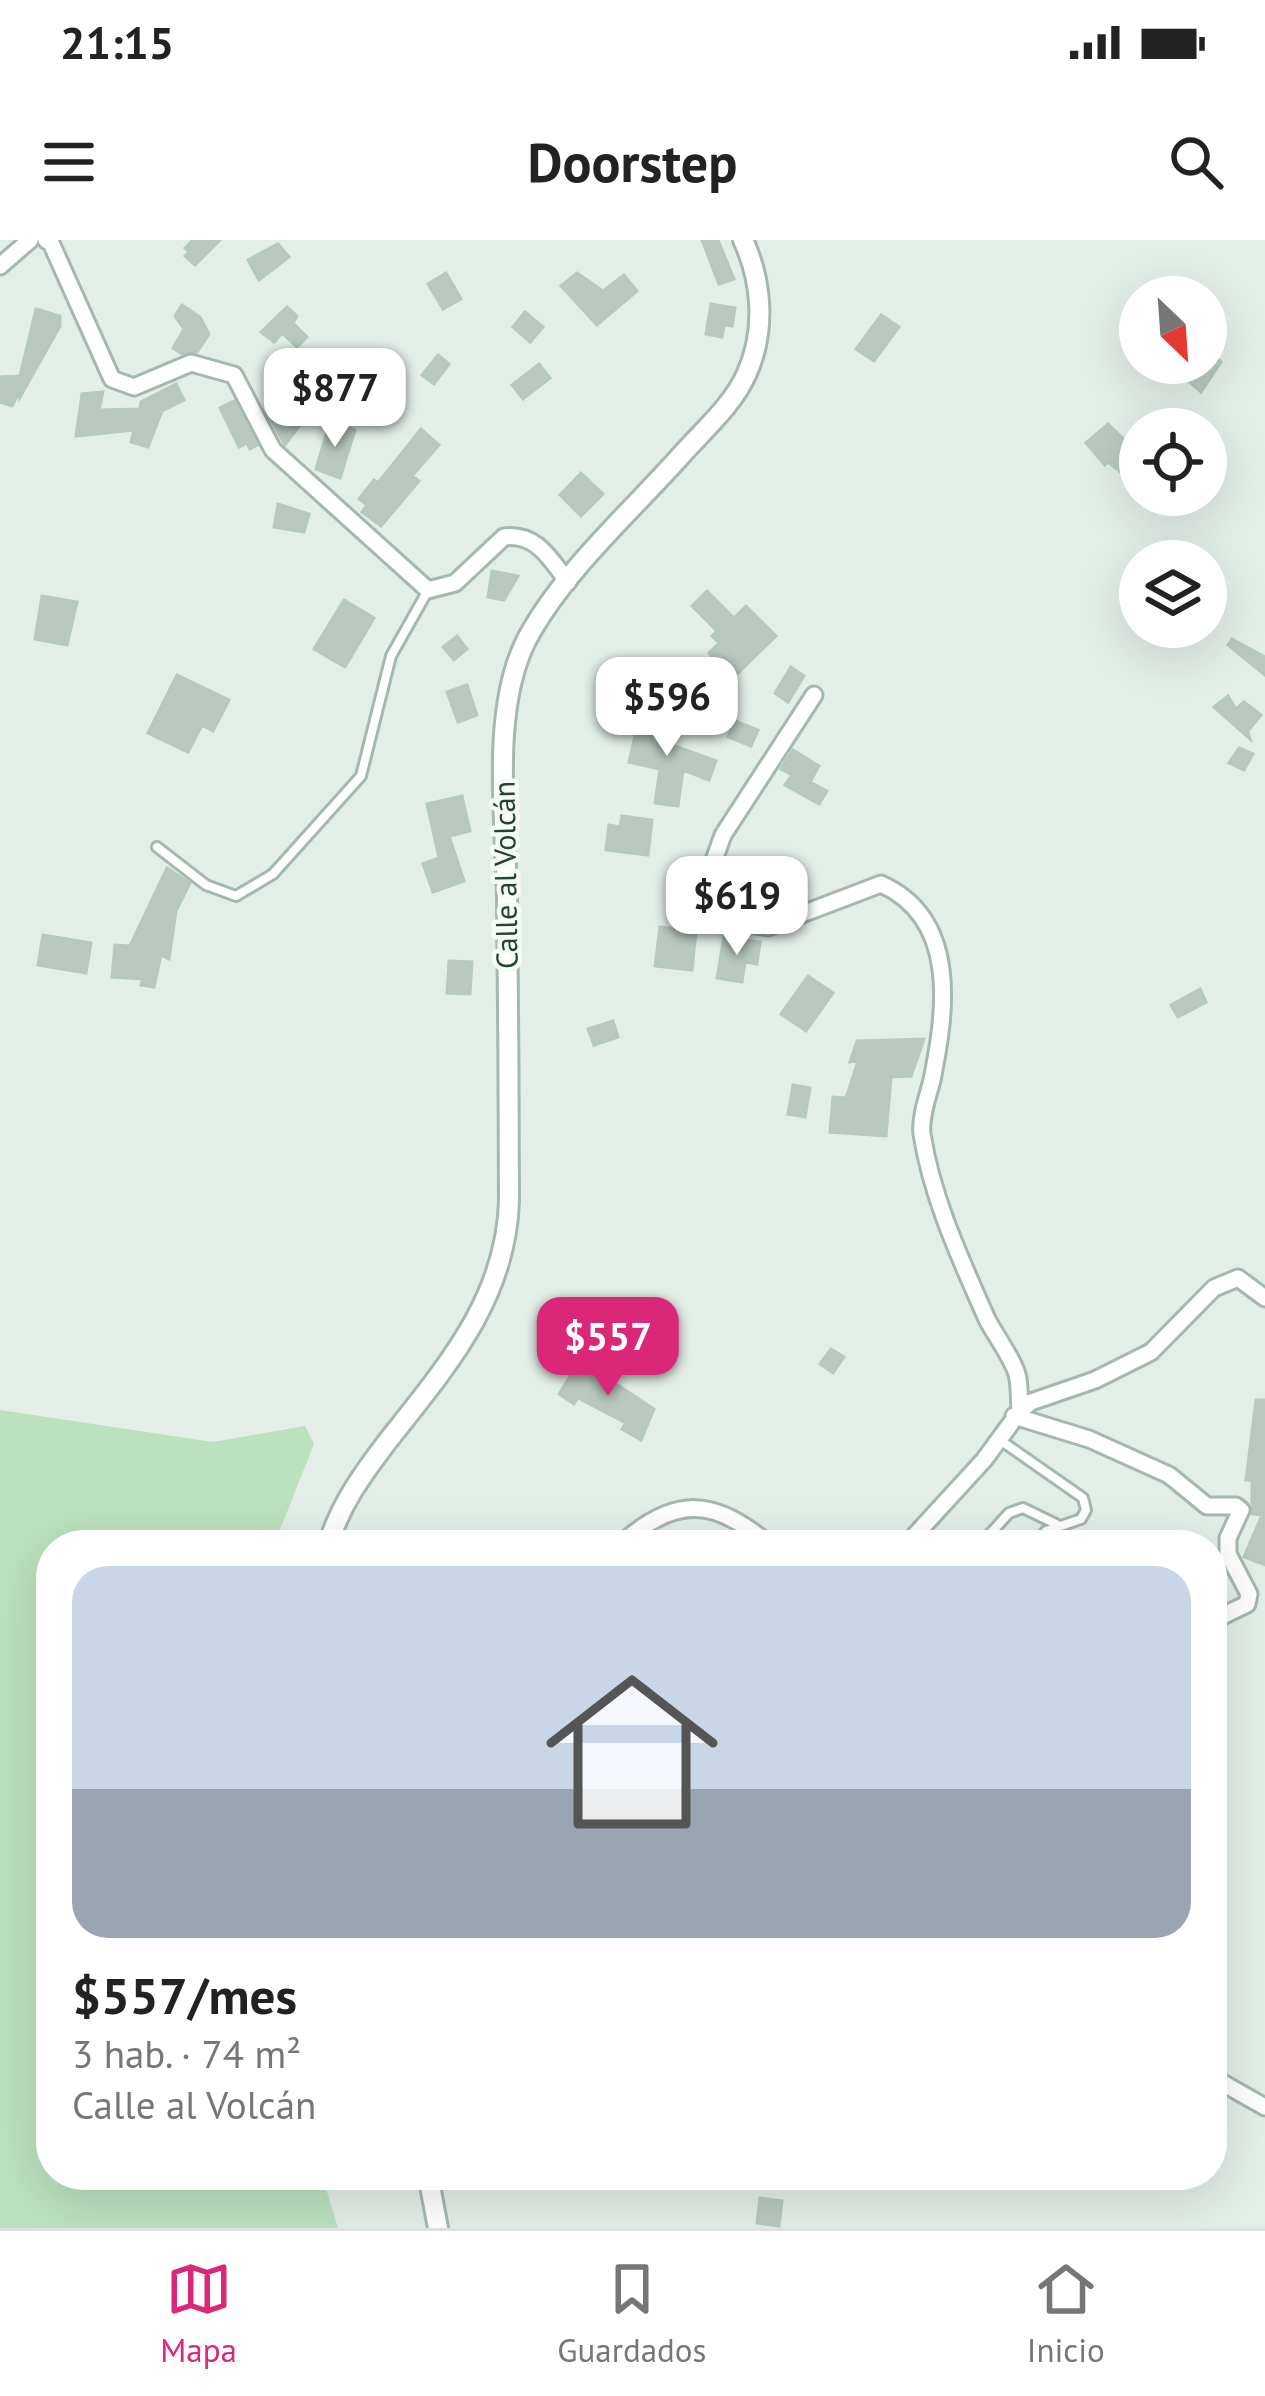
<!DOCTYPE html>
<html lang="es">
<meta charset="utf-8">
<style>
body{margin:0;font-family:"PT Sans",sans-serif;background:#f2f2f2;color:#222;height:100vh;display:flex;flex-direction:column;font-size:45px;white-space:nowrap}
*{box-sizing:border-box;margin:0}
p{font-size:39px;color:#767676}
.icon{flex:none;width:66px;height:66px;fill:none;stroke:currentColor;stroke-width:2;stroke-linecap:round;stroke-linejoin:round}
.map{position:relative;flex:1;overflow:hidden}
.panel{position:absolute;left:36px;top:1290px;width:1191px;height:660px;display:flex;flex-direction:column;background:#fff;border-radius:48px;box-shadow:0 12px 48px #0002}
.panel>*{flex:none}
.needle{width:78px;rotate:155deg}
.buttons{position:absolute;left:1119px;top:36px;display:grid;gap:24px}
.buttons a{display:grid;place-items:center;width:108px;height:108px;border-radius:50%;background:#fff;box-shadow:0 12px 48px #0002;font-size:60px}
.price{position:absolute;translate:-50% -102px;padding:0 27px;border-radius:24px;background:#fff;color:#222;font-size:39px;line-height:78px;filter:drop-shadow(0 3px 6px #0008)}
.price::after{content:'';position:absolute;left:50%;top:72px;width:36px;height:27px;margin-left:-18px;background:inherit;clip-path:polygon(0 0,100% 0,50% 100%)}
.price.active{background:#db2777;color:#fff}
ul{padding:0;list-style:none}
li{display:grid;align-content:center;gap:24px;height:636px;padding:0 36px}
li+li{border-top:3px solid #e0e0e0}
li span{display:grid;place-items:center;height:372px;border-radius:36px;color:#555}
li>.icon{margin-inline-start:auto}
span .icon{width:216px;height:216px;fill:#fffc;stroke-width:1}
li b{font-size:51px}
.status{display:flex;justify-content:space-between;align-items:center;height:84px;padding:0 60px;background:#fff;direction:ltr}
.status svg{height:33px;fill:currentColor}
header{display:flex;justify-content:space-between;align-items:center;height:156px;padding:0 36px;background:#fff;font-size:54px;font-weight:600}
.menu{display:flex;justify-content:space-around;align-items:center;height:168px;border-top:3px solid #e0e0e0;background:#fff;font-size:33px;color:#767676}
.menu a{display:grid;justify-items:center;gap:6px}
.menu .active{color:#db2777}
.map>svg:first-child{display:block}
.green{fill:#bbe1be}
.building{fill:#b9c9c0;stroke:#b6c9bd;stroke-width:3}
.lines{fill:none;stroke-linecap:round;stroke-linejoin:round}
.service-casing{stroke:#a6b7ae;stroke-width:14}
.minor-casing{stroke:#a6b7ae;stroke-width:21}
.tertiary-casing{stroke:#a6b7ae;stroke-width:24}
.service{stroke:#fff;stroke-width:8}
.minor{stroke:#fff;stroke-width:15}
.tertiary{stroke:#fff;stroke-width:18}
.labels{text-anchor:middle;stroke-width:9;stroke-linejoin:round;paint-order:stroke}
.street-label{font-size:30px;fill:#224232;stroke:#f5faf6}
</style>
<div class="status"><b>21:15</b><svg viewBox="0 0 49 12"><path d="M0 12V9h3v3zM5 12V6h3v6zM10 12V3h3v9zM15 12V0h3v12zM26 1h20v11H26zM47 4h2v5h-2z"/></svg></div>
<header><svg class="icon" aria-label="menu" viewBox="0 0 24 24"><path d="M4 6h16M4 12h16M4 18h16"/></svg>Doorstep<svg class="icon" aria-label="search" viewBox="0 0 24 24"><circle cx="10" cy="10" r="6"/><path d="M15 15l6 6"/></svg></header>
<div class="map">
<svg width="1265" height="1988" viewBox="0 0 1265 1988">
<rect width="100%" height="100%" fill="#e4eee8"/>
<path class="green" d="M 0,1170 L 213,1202 L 305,1186 L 314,1204 L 274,1305 L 51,1305 L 51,1935 L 322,1935 L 338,1988 L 0,1988 Z"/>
<path class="building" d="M 193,0 L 220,0 L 195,25 L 185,16 L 189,12 L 185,8 Z
M 702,0 L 718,0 L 734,39 L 719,44 Z
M 278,4 L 289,17 L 259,40 L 248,20 Z
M 446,33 L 461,59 L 443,69 L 428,44 Z
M 577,33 L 603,51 L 624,35 L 637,51 L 597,85 L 561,46 Z
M 711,64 L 735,68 L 732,86 L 724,85 L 722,97 L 706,94 Z
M 182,65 L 200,77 L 209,94 L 197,112 L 182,114 L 173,108 L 184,89 L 175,76 Z
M 287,67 L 297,76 L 293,83 L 307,97 L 297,107 L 282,93 L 274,102 L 261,92 Z
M 36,69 L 60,76 L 60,86 L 20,157 L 20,151 L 12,166 L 0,162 L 0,137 L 20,136 Z
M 525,72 L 543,87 L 530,102 L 513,87 Z
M 881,75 L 899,87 L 874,121 L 856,109 Z
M 1209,111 L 1221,122 L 1201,152 L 1186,139 L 1199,123 L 1206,123 Z
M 438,115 L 449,124 L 434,144 L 422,135 Z
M 539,124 L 550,138 L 523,159 L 512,145 Z
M 395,135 L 397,168 L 371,169 L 370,150 L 380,149 L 379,136 Z
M 176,144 L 184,160 L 162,171 L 148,207 L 131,202 L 134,190 L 76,196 L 82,154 L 103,152 L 99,170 L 140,169 L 141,162 Z
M 282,153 L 309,173 L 285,205 L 267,172 Z
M 234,161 L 257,205 L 250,209 L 247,203 L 239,207 L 220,168 Z
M 330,182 L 355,190 L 340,238 L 316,229 Z
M 1108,184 L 1140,215 L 1127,237 L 1108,222 L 1105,225 L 1086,203 Z
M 421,189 L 439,205 L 412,236 L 419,241 L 381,286 L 362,272 L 367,265 L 359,259 L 374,240 L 378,243 Z
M 581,233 L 603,254 L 581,276 L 560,255 Z
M 278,264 L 309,274 L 304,292 L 274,287 Z
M 492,331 L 518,336 L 504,360 L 488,357 Z
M 707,351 L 734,378 L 746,366 L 776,396 L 733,438 L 709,413 L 719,403 L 712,396 L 717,391 L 692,366 Z
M 42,356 L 77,362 L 67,405 L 35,399 Z
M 344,360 L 374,378 L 345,427 L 314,409 Z
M 457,396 L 467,409 L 454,420 L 443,407 Z
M 1232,399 L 1265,417 L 1265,435 L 1228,405 Z
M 791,427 L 804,436 L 788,462 L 775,453 Z
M 177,435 L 229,460 L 213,491 L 202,485 L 188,512 L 148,493 Z
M 467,445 L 477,475 L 458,482 L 447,452 Z
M 1228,456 L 1236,469 L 1244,462 L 1261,475 L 1248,491 L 1250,499 L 1214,467 Z
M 639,478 L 676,486 L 672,505 L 716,521 L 709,540 L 683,530 L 678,566 L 655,563 L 660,529 L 629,522 Z
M 735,481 L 758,490 L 751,506 L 728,497 Z
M 1239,508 L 1253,514 L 1244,530 L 1229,523 Z
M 793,510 L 819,526 L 810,542 L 827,551 L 819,564 L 785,545 L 792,535 L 781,529 Z
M 462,556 L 470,591 L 449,596 L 464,641 L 433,652 L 423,624 L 439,618 L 427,564 Z
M 622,576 L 652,580 L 648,615 L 606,610 L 609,585 L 620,587 Z
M 167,628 L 190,643 L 176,671 L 169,719 L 161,715 L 154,747 L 141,745 L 143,739 L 112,737 L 115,705 L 130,706 Z
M 660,687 L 696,691 L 692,730 L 655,726 Z
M 43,695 L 91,703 L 86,733 L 38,725 Z
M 724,697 L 760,702 L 757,724 L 745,722 L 742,742 L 717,738 Z
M 449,721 L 472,722 L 470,754 L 447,753 Z
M 808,736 L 833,753 L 806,791 L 781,774 Z
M 1200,749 L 1206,762 L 1178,777 L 1171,765 Z
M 613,781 L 618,797 L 594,805 L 588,789 Z
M 924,799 L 911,836 L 891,837 L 886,896 L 830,892 L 833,857 L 846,858 L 858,821 L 850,822 L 857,801 Z
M 793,845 L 810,848 L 805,877 L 788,874 Z
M 831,1109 L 844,1117 L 833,1133 L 820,1124 Z
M 580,1120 L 654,1169 L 641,1200 L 622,1189 L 626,1183 L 578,1158 L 574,1164 L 559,1154 Z
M 1256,1160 L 1265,1160 L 1265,1325 L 1244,1317 L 1262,1275 L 1252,1274 L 1252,1240 L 1246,1240 Z
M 760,1958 L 782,1961 L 779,1986 L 757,1983 Z"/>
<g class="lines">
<g class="service-casing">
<path id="service" d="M 157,607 L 206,645 L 236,656 L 273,634 L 361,536 L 391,416 L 427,352
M 1000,1200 L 1083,1258 L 1086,1270 L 1081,1279 L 1046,1291 L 1033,1305
M 980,1305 L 1009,1273 L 1023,1268 L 1056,1284"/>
</g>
<g class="minor-casing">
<path id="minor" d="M 46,0 L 51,3 L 112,139 L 134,147 L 191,123 L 234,135 L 273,210 L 428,350 L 455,343 L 504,297 C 537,293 550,319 568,342
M 0,26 L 30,0
M 814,455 L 723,595 L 713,623 L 718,662 L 735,681 L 768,687 L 881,644 C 959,679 946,771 932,840 C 928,856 920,877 922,894 C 932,958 960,1018 986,1077 C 995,1096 1011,1115 1017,1134 C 1020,1145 1019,1159 1020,1171
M 1014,1176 L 1089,1199 L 1169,1235 L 1207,1266 L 1236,1266 L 1241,1270 L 1228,1298 L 1228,1314 L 1249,1354 L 1247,1364 L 1212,1381
M 620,1305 C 675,1255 716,1258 769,1305
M 906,1305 L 984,1220 L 1020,1171 L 1031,1162 L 1095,1140 L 1151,1112 L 1214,1048 L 1238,1038 L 1265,1058
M 1212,1837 L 1265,1867"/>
</g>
<g class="tertiary-casing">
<path id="tertiary" d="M 328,1305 C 340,1265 362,1235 387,1202 C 445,1128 506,1060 509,961 C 509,861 508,760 507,660 C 506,582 490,470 527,399 C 563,331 634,269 685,211 C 707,187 734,163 747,133 C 766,90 762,41 743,0
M 428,1935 L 438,1988"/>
</g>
<use href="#service" class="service"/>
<use href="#minor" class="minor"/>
<use href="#tertiary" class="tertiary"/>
</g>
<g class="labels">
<g class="street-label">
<text transform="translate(506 635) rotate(-91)" y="10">Calle al Volcán</text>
</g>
</g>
</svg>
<div class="buttons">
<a><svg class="needle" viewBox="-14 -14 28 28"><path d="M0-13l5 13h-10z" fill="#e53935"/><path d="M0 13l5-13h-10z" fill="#767676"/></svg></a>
<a><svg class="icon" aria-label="locate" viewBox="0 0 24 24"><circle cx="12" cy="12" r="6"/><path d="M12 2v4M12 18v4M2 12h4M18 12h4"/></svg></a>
<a><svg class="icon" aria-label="layers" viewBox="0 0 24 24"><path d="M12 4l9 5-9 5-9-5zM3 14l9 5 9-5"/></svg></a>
</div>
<b class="price" style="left:335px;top:210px">$877</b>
<b class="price" style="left:667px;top:519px">$596</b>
<b class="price" style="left:737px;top:718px">$619</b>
<b class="price active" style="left:608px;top:1159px">$557</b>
<section class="panel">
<ul>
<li><span style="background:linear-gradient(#c9d6e8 60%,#9aa5b1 0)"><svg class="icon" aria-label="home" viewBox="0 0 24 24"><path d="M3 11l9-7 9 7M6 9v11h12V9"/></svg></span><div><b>$557/mes</b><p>3 hab. · 74 m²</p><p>Calle al Volcán</p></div></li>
</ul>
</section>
</div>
<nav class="menu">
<a class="active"><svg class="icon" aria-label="map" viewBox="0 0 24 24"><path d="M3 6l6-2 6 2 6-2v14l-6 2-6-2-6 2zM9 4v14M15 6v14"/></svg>Mapa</a>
<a><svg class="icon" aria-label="saved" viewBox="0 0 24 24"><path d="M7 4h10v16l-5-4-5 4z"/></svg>Guardados</a>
<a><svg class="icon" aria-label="home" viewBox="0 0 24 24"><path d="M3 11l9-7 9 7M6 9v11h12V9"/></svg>Inicio</a>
</nav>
